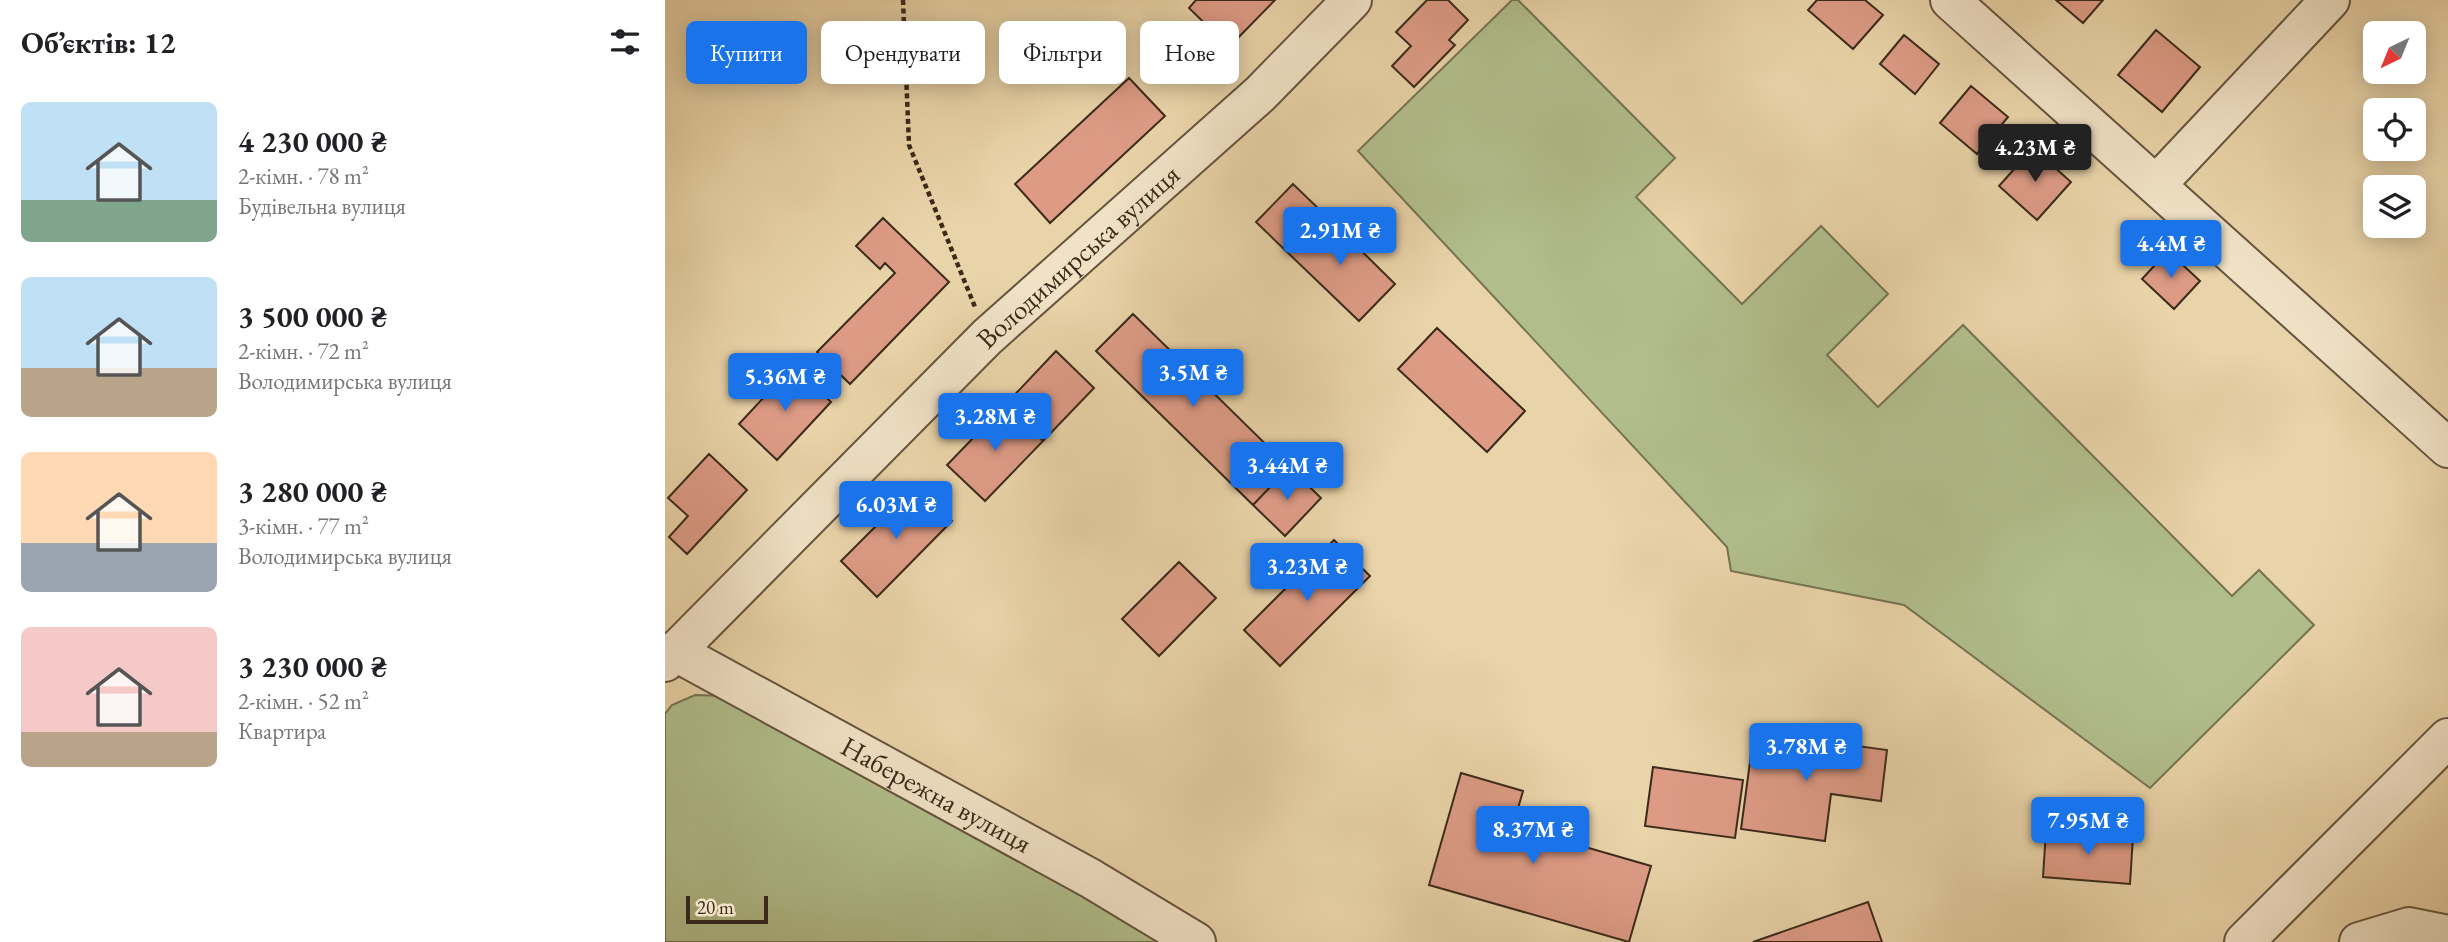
<!DOCTYPE html>
<html lang="uk">
<meta charset="utf-8">
<style>
body{margin:0;font-family:"EB Garamond",serif;background:#f2f2f2;color:#202124;height:100vh;display:flex;flex-direction:column;font-size:26px;white-space:nowrap}
*{box-sizing:border-box;margin:0}
p{font-size:23px;color:#757577}
.icon{flex:none;width:38px;height:38px;fill:none;stroke:currentColor;stroke-width:2;stroke-linecap:round;stroke-linejoin:round}
.map{position:relative;flex:1;overflow:hidden}
.drawer{display:flex;flex-direction:column;background:#fff;width:665px}
.drawer>*{flex:none}
.top-card{position:absolute;left:21px;top:21px;width:665px;height:63px;display:flex;gap:14px}
.needle{width:46px;rotate:223deg}
.fabs{position:absolute;left:1698px;top:21px;display:grid;gap:14px}
.fabs a{display:grid;place-items:center;width:63px;height:63px;border-radius:10px;background:#fff;box-shadow:0 4px 18px #0003;font-size:35px}
.scale{position:absolute;left:21px;bottom:18px;width:82px;box-sizing:border-box;padding-left:7px;border:4px solid #3b2b1a;border-top:0;font-size:19px;line-height:24px;white-space:nowrap;color:#3b2b1a;-webkit-text-stroke:5px #f1e2c6;paint-order:stroke}
.price{position:absolute;translate:-50% -60px;padding:0 16px;border-radius:7px;background:#1a73e8;color:#fff;font-size:23px;line-height:46px;filter:drop-shadow(0 2px 4px #0008)}
.price::after{content:'';position:absolute;left:50%;top:42px;width:21px;height:16px;margin-left:-10px;background:inherit;clip-path:polygon(0 0,100% 0,50% 100%)}
.price.selected{background:#222;color:#fff}
ul{padding:0;list-style:none}
li{display:flex;align-items:center;gap:21px;height:175px;padding:0 21px}
li span{display:grid;place-items:center;flex:none;width:196px;height:140px;border-radius:10px;color:#555}
li>.icon{margin-inline-start:auto}
span .icon{width:84px;height:84px;fill:#fffc;stroke-width:1}
li b{font-size:30px}
h2{display:flex;justify-content:space-between;align-items:center;height:84px;padding:0 21px;font-size:30px}
.tag{padding:0 24px;border-radius:10px;background:#fff;box-shadow:0 4px 18px #0003;font-size:24px;line-height:63px}
.tag.selected{background:#1a73e8;color:#fff}
main{display:flex;flex:1;min-height:0}
.map>svg:first-child{display:block}
.green{fill:#b1be8c;stroke:#767453;stroke-width:2}
.building{fill:#dd9b86;stroke:#3b2b1a;stroke-width:2}
.lines{fill:none;stroke-linecap:round;stroke-linejoin:round}
.minor-casing{stroke:#66553e;stroke-width:42}
.path{stroke:#3b2b1a;stroke-width:4.5;stroke-dasharray:5 3.5;stroke-linecap:butt}
.minor{stroke:#f1e2c6;stroke-width:38}
.labels{text-anchor:middle;stroke-width:6;stroke-linejoin:round;paint-order:stroke}
.street-label{font-size:28px;fill:#3b2b1a;stroke:#f1e2c6}
</style>
<main>
<section class="drawer">
<h2>Об’єктів: 12<svg class="icon" aria-label="filters" viewBox="0 0 24 24"><path d="M4 7h16M4 17h16"/><circle cx="9" cy="7" r="2"/><circle cx="15" cy="17" r="2"/></svg></h2>
<ul>
<li><span style="background:linear-gradient(#bfe0f5 70%,#7fa58c 0)"><svg class="icon" aria-label="home" viewBox="0 0 24 24"><path d="M3 11l9-7 9 7M6 9v11h12V9"/></svg></span><div><b>4 230 000 ₴</b><p>2-кімн. · 78 m²</p><p>Будівельна вулиця</p></div></li>
<li><span style="background:linear-gradient(#bfe0f5 65%,#b9a48a 0)"><svg class="icon" aria-label="home" viewBox="0 0 24 24"><path d="M3 11l9-7 9 7M6 9v11h12V9"/></svg></span><div><b>3 500 000 ₴</b><p>2-кімн. · 72 m²</p><p>Володимирська вулиця</p></div></li>
<li><span style="background:linear-gradient(#ffd9b3 65%,#9aa5b1 0)"><svg class="icon" aria-label="home" viewBox="0 0 24 24"><path d="M3 11l9-7 9 7M6 9v11h12V9"/></svg></span><div><b>3 280 000 ₴</b><p>3-кімн. · 77 m²</p><p>Володимирська вулиця</p></div></li>
<li><span style="background:linear-gradient(#f6c9c9 75%,#b9a48a 0)"><svg class="icon" aria-label="home" viewBox="0 0 24 24"><path d="M3 11l9-7 9 7M6 9v11h12V9"/></svg></span><div><b>3 230 000 ₴</b><p>2-кімн. · 52 m²</p><p>Квартира</p></div></li>
</ul>
</section>
<div class="map">
<svg width="1783" height="942" viewBox="0 0 1783 942">
<rect width="100%" height="100%" fill="#e9d3a8"/>
<filter id="stains"><feTurbulence type="fractalNoise" baseFrequency=".00286" numOctaves="4"/><feColorMatrix values="0 0 0 0 .2 0 0 0 0 .09 0 0 0 0 .02 0 0 0 .5 -.17"/></filter>
<radialGradient id="worn" r=".72"><stop offset=".6" stop-color="#630" stop-opacity="0"/><stop offset="1" stop-color="#630" stop-opacity=".3"/></radialGradient>
<path class="green" d="M 847,0 L 853,0 L 1010,158 L 971,197 L 1077,304 L 1156,226 L 1223,294 L 1162,355 L 1213,407 L 1298,325 L 1567,596 L 1594,570 L 1649,625 L 1485,788 L 1239,605 L 1066,571 L 1062,547 L 693,151 Z
M 30,695 L 63,696 L 407,886 L 494,942 L 0,942 L 0,714 L 7,705 Z"/>
<path class="building" d="M 531,0 L 610,0 L 564,47 L 524,8 Z
M 762,0 L 783,0 L 803,20 L 784,40 L 790,45 L 749,87 L 727,66 L 746,46 L 731,32 Z
M 1152,0 L 1200,0 L 1218,15 L 1188,49 L 1143,10 Z
M 1391,0 L 1438,0 L 1418,23 Z
M 1491,30 L 1535,67 L 1497,112 L 1453,75 Z
M 1239,35 L 1274,64 L 1250,94 L 1215,64 Z
M 464,78 L 500,116 L 385,223 L 350,184 Z
M 1306,86 L 1343,117 L 1312,154 L 1275,123 Z
M 1368,148 L 1406,182 L 1372,220 L 1334,186 Z
M 628,184 L 657,212 L 620,250 L 591,222 Z
M 657,212 L 730,284 L 694,321 L 620,250 Z
M 218,218 L 284,282 L 185,384 L 152,352 L 230,273 L 220,263 L 215,269 L 191,246 Z
M 1503,251 L 1535,281 L 1509,309 L 1477,279 Z
M 468,314 L 624,467 L 588,505 L 431,351 Z
M 772,328 L 860,411 L 822,452 L 733,369 Z
M 391,351 L 429,388 L 378,441 L 341,404 Z
M 128,366 L 166,402 L 112,460 L 74,424 Z
M 341,404 L 378,441 L 320,501 L 282,465 Z
M 44,454 L 82,490 L 22,554 L 4,537 L 23,516 L 3,498 Z
M 624,467 L 656,498 L 620,536 L 588,505 Z
M 251,486 L 287,521 L 212,597 L 176,561 Z
M 669,540 L 705,576 L 615,666 L 579,630 Z
M 514,562 L 551,598 L 494,656 L 457,619 Z
M 1089,732 L 1222,750 L 1216,801 L 1166,794 L 1160,841 L 1076,829 Z
M 988,767 L 1078,780 L 1070,838 L 980,826 Z
M 796,773 L 858,791 L 848,826 L 986,866 L 964,942 L 764,885 Z
M 1381,830 L 1468,836 L 1465,884 L 1378,877 Z
M 1203,902 L 1217,942 L 1088,942 Z"/>
<g class="lines">
<g class="minor-casing">
<g id="minor">
<path d="M 1285,0 L 1783,448"/>
<path d="M 1491,185 L 1665,0"/>
<path id="s1" d="M 9,651 L 425,878 L 531,942"/>
<path id="s2" d="M 0,662 L 322,337 L 595,94 L 687,0"/>
<path d="M 1579,942 L 1783,738"/>
<path d="M 1694,942 L 1744,927 L 1783,935"/>
</g>
</g>
<path class="path" d="M 238,0 L 244,145 L 310,307"/>
<use href="#minor" class="minor"/>
</g>
<g class="labels">
<g class="street-label">
<text dy="10" stroke="none"><textPath href="#s2" startOffset="579">Володимирська вулиця</textPath></text>
<text dy="10" stroke="none"><textPath href="#s1" startOffset="299">Набережна вулиця</textPath></text>
</g>
</g>
<rect width="100%" height="100%" filter="url(#stains)"/>
<rect width="100%" height="100%" fill="url(#worn)"/>
</svg>
<div class="fabs">
<a><svg class="needle" viewBox="-14 -14 28 28"><path d="M0-13l5 13h-10z" fill="#e53935"/><path d="M0 13l5-13h-10z" fill="#757577"/></svg></a>
<a><svg class="icon" aria-label="locate" viewBox="0 0 24 24"><circle cx="12" cy="12" r="6"/><path d="M12 2v4M12 18v4M2 12h4M18 12h4"/></svg></a>
<a><svg class="icon" aria-label="layers" viewBox="0 0 24 24"><path d="M12 4l9 5-9 5-9-5zM3 14l9 5 9-5"/></svg></a>
</div>
<div class="scale">20 m</div>
<b class="price selected" style="left:1370px;top:184px">4.23M ₴</b>
<b class="price" style="left:675px;top:267px">2.91M ₴</b>
<b class="price" style="left:1506px;top:280px">4.4M ₴</b>
<b class="price" style="left:528px;top:409px">3.5M ₴</b>
<b class="price" style="left:120px;top:413px">5.36M ₴</b>
<b class="price" style="left:330px;top:453px">3.28M ₴</b>
<b class="price" style="left:622px;top:502px">3.44M ₴</b>
<b class="price" style="left:231px;top:541px">6.03M ₴</b>
<b class="price" style="left:642px;top:603px">3.23M ₴</b>
<b class="price" style="left:1141px;top:783px">3.78M ₴</b>
<b class="price" style="left:1423px;top:857px">7.95M ₴</b>
<b class="price" style="left:868px;top:866px">8.37M ₴</b>
<div class="top-card">
<a class="tag selected">Купити</a>
<a class="tag">Орендувати</a>
<a class="tag">Фільтри</a>
<a class="tag">Нове</a>
</div>
</div>
</main>
